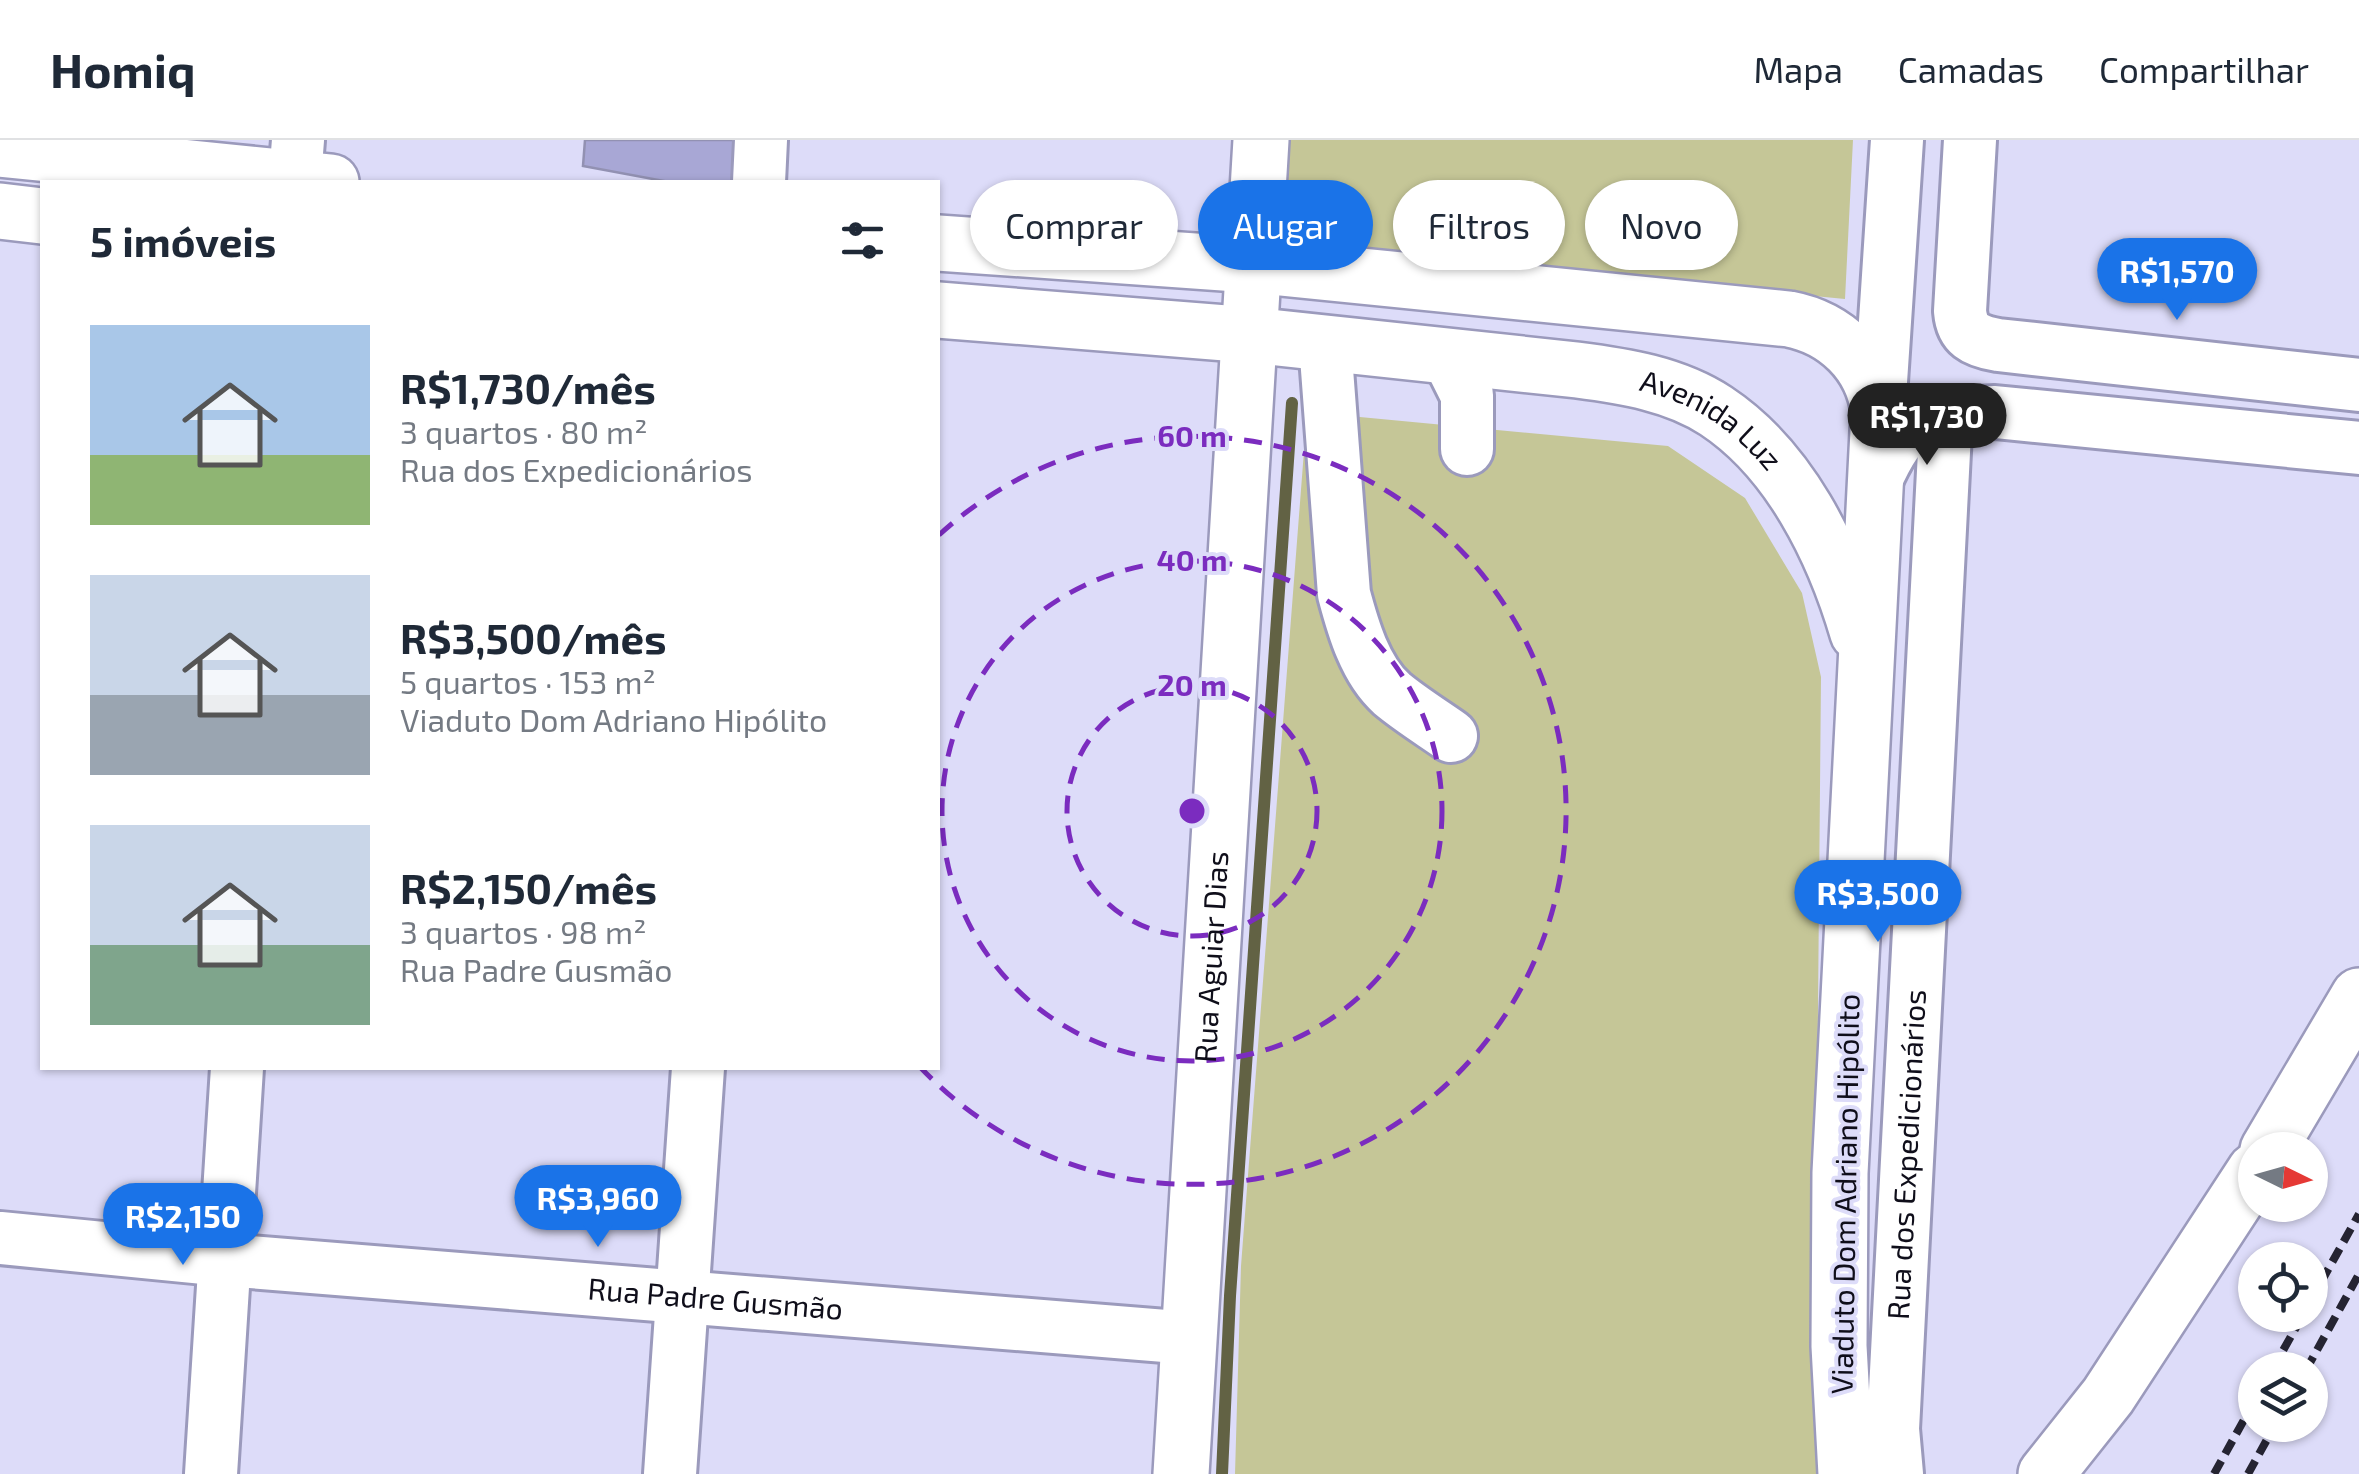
<!DOCTYPE html>
<html lang="pt">
<meta charset="utf-8">
<style>
body{margin:0;font-family:"Exo 2",sans-serif;background:#f6f6f7;color:#1f2937;height:100vh;display:flex;flex-direction:column;font-size:38px;white-space:nowrap}
*{box-sizing:border-box;margin:0}
p{font-size:32px;color:#747a83}
.icon{flex:none;width:55px;height:55px;fill:none;stroke:currentColor;stroke-width:2;stroke-linecap:round;stroke-linejoin:round}
.map{position:relative;flex:1;overflow:hidden}
.details{position:absolute;left:40px;top:40px;width:900px;height:890px;display:flex;flex-direction:column;background:#fff;border-radius:0px;box-shadow:0 2px 8px #0004}
.details>*{flex:none}
.banner{position:absolute;left:970px;top:40px;width:950px;height:90px;display:flex;gap:20px}
.needle{width:65px;rotate:95deg}
.tools{position:absolute;left:2238px;top:992px;display:grid;gap:20px}
.tools a{display:grid;place-items:center;width:90px;height:90px;border-radius:50%;background:#fff;box-shadow:0 2px 8px #0004;font-size:50px}
.price{position:absolute;translate:-50% -85px;padding:0 22px;border-radius:35px;background:#1a73e8;color:#fff;font-size:32px;line-height:65px;filter:drop-shadow(0 2px 5px #0008)}
.price::after{content:'';position:absolute;left:50%;top:60px;width:30px;height:22px;margin-left:-15px;background:inherit;clip-path:polygon(0 0,100% 0,50% 100%)}
.price.on{background:#222;color:#fff}
ul{padding:0;list-style:none}
li{display:flex;align-items:center;gap:30px;height:250px;padding:0 50px}
li span{display:grid;place-items:center;flex:none;width:280px;height:200px;border-radius:0px;color:#555}
li>.icon{margin-inline-start:auto}
span .icon{width:120px;height:120px;fill:#fffc;stroke-width:1}
li b{font-size:42px}
h2{display:flex;justify-content:space-between;align-items:center;height:120px;padding:0 50px;font-size:42px}
.pill{padding:0 35px;border-radius:45px;background:#fff;box-shadow:0 2px 8px #0004;font-size:35px;line-height:90px}
.pill.on{background:#1a73e8;color:#fff}
header{display:flex;align-items:center;gap:60px;box-sizing:border-box;height:140px;padding:0 50px;background:#fff;border-bottom:2px solid #e0e1e3}
header strong{font-size:48px}
nav{display:flex;gap:55px;margin-inline-start:auto;font-size:35px}
.map>svg:first-child{display:block}
.green{fill:#c5c697}
.lines{fill:none;stroke-linecap:round;stroke-linejoin:round}
.stream{stroke:#626244;stroke-width:12}
.building{fill:#a8a7d5;stroke:#9291b2;stroke-width:2.5}
.minor-casing{stroke:#9b9abc;stroke-width:58}
.major-casing{stroke:#9b9abc;stroke-width:60}
.minor{stroke:#fff;stroke-width:52}
.major{stroke:#fff;stroke-width:55}
.rail{stroke:#252432;stroke-width:8;stroke-dasharray:15 8;stroke-linecap:butt}
.ring{fill:none;stroke:#7b2cbf;stroke-width:5;stroke-dasharray:18 12}
.labels{text-anchor:middle;stroke-width:8;stroke-linejoin:round;paint-order:stroke}
.street-label{font-size:30px;fill:#0f0e1a;stroke:#dddcf9}
.centre{fill:#7b2cbf;stroke:#dddcf9;stroke-width:5}
.ring-label{font-size:30px;text-anchor:middle;font-weight:bold;fill:#7b2cbf;stroke:#dddcf9;stroke-width:8;stroke-linejoin:round;paint-order:stroke}
</style>
<header>
<strong>Homiq</strong>
<nav><a>Mapa</a><a>Camadas</a><a>Compartilhar</a></nav>
</header>
<div class="map">
<svg width="2359" height="1334" viewBox="0 0 2359 1334">
<rect width="100%" height="100%" fill="#dddcf9"/>
<path class="green" d="M 1287,0 L 1853,0 L 1845,159 L 1280,105 Z
M 1307,272 L 1668,306 L 1745,358 L 1802,453 L 1821,537 L 1815,1200 L 1822,1334 L 1235,1334 L 1241,1126 Z"/>
<g class="lines">
<path class="stream" d="M 1222,1334 L 1230,1156 L 1292,263"/>
</g>
<path class="building" d="M 585,0 L 751,0 L 748,42 L 669,42 L 583,26 Z"/>
<g class="lines">
<g class="minor-casing">
<g id="minor">
<path d="M 1970,0 L 1960,171 C 1962,195 1975,201 1998,205 L 2359,245"/>
<path d="M 295,38 L 298,0"/>
<path d="M 759,42 L 761,0"/>
<path d="M 1325,203 L 1344,454 C 1353,488 1365,530 1392,554 C 1410,569 1431,582 1451,596"/>
<path d="M 1448,217 L 1467,255 L 1467,309"/>
<path d="M 1879,272 L 1897,0"/>
<path d="M 1875,342 C 1906,272 1923,275 1995,272 L 2359,308"/>
<path id="s1" d="M 0,1098 L 225,1120 L 1190,1198"/>
<path d="M 211,1334 L 237,928"/>
<path d="M 670,1334 L 698,928"/>
<path id="s2" d="M 1897,1334 L 1893,1289 L 1946,274"/>
</g>
</g>
<g class="major-casing">
<g id="major">
<path d="M 0,9 L 331,42"/>
<path d="M 0,71 L 42,76"/>
<path d="M 938,103 L 1252,125 L 1789,179 C 1836,188 1873,223 1879,272 L 1840,1033 L 1839,1206 L 1846,1334"/>
<path id="s3" d="M 938,170 L 1251,195 L 1577,230 C 1624,236 1675,244 1716,271 C 1790,320 1834,411 1858,493"/>
<path d="M 2268,1010 L 2359,856"/>
<path id="s4" d="M 1181,1334 L 1261,0"/>
<path d="M 2046,1334 L 2108,1256 L 2255,1031"/>
</g>
</g>
<use href="#minor" class="minor"/>
<use href="#major" class="major"/>
<path class="rail" d="M 2310,1162 L 2359,1074
M 2272,1230 L 2303,1175
M 2306,1230 L 2359,1134
M 2214,1334 L 2255,1260
M 2248,1334 L 2275,1285"/>
</g>
<g class="ring">
<circle cx="1192" cy="671" r="125"/>
<circle cx="1192" cy="671" r="250"/>
<path d="M939 395A374 374 0 1 1 921 928"/>
</g>
<g class="labels">
<g class="street-label">
<text dy="10" stroke="none"><textPath href="#s3" startOffset="788">Avenida Luz</textPath></text>
<text dy="10" stroke="none"><textPath href="#s4" startOffset="518">Rua Aguiar Dias</textPath></text>
<text dy="10" stroke="none"><textPath href="#s2" startOffset="320">Rua dos Expedicionários</textPath></text>
<text transform="translate(1846 1054) rotate(-89)" y="10">Viaduto Dom Adriano Hipólito</text>
<text dy="10" stroke="none"><textPath href="#s1" startOffset="718">Rua Padre Gusmão</textPath></text>
</g>
</g>
<circle cx="1192" cy="671" r="15" class="centre"/>
<g class="ring-label">
<text x="1192" y="307">60 m</text>
<text x="1192" y="431">40 m</text>
<text x="1192" y="556">20 m</text>
</g>
</svg>
<div class="tools">
<a><svg class="needle" viewBox="-14 -14 28 28"><path d="M0-13l5 13h-10z" fill="#e53935"/><path d="M0 13l5-13h-10z" fill="#747a83"/></svg></a>
<a><svg class="icon" aria-label="locate" viewBox="0 0 24 24"><circle cx="12" cy="12" r="6"/><path d="M12 2v4M12 18v4M2 12h4M18 12h4"/></svg></a>
<a><svg class="icon" aria-label="layers" viewBox="0 0 24 24"><path d="M12 4l9 5-9 5-9-5zM3 14l9 5 9-5"/></svg></a>
</div>
<b class="price" style="left:2177px;top:183px">R$1,570</b>
<b class="price on" style="left:1927px;top:328px">R$1,730</b>
<b class="price" style="left:1878px;top:805px">R$3,500</b>
<b class="price" style="left:598px;top:1110px">R$3,960</b>
<b class="price" style="left:183px;top:1128px">R$2,150</b>
<div class="banner">
<a class="pill">Comprar</a>
<a class="pill on">Alugar</a>
<a class="pill">Filtros</a>
<a class="pill">Novo</a>
</div>
<section class="details">
<h2>5 imóveis<svg class="icon" aria-label="filters" viewBox="0 0 24 24"><path d="M4 7h16M4 17h16"/><circle cx="9" cy="7" r="2"/><circle cx="15" cy="17" r="2"/></svg></h2>
<ul>
<li><span style="background:linear-gradient(#a9c7e8 65%,#8fb573 0)"><svg class="icon" aria-label="home" viewBox="0 0 24 24"><path d="M3 11l9-7 9 7M6 9v11h12V9"/></svg></span><div><b>R$1,730/mês</b><p>3 quartos · 80 m²</p><p>Rua dos Expedicionários</p></div></li>
<li><span style="background:linear-gradient(#c9d6e8 60%,#9aa5b1 0)"><svg class="icon" aria-label="home" viewBox="0 0 24 24"><path d="M3 11l9-7 9 7M6 9v11h12V9"/></svg></span><div><b>R$3,500/mês</b><p>5 quartos · 153 m²</p><p>Viaduto Dom Adriano Hipólito</p></div></li>
<li><span style="background:linear-gradient(#c9d6e8 60%,#7fa58c 0)"><svg class="icon" aria-label="home" viewBox="0 0 24 24"><path d="M3 11l9-7 9 7M6 9v11h12V9"/></svg></span><div><b>R$2,150/mês</b><p>3 quartos · 98 m²</p><p>Rua Padre Gusmão</p></div></li>
</ul>
</section>
</div>
